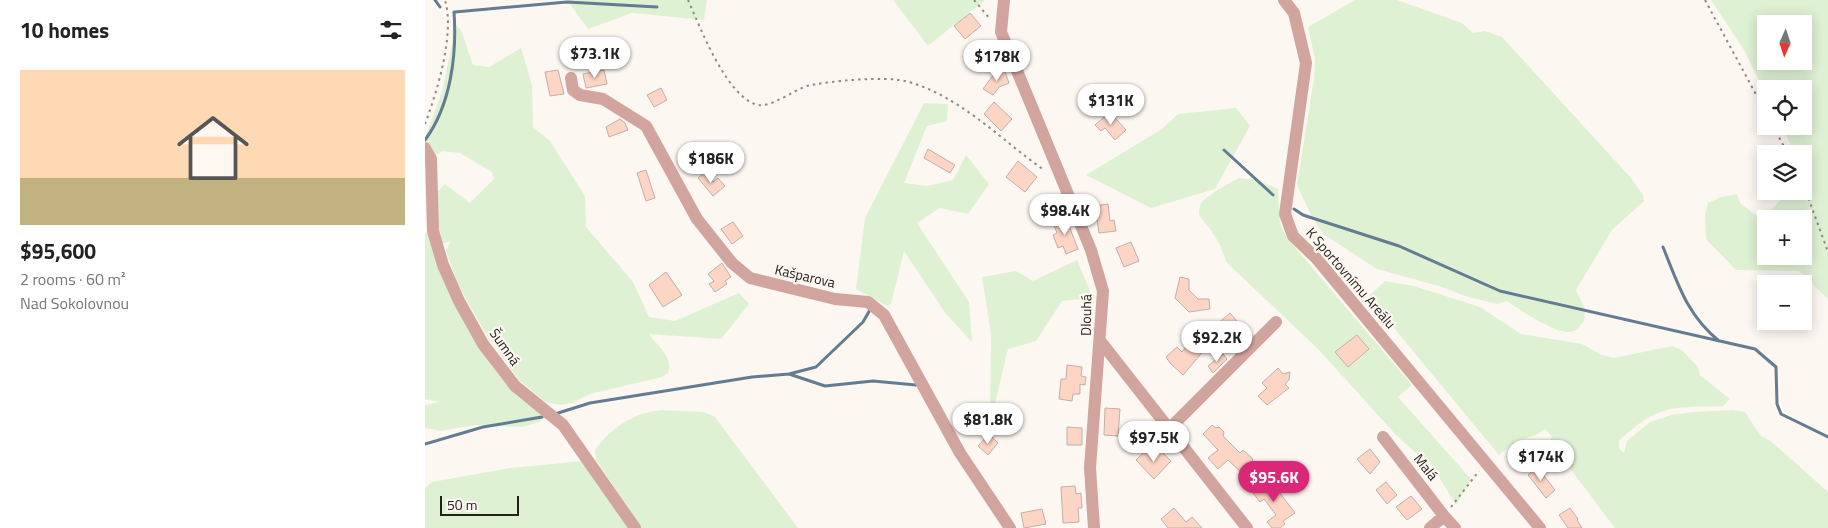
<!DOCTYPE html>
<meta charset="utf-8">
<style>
body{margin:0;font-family:"Titillium Web",sans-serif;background:#f6f6f6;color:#222;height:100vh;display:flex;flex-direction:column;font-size:19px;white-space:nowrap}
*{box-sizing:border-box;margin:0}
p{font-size:16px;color:#767676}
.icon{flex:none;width:28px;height:28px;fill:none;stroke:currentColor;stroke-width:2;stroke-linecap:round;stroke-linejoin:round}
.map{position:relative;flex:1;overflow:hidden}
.panel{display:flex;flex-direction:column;background:#fff;width:425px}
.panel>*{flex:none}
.needle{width:32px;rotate:183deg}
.fabs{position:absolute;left:1332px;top:15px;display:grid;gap:10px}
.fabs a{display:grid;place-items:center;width:55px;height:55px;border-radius:0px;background:#fff;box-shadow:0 2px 12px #0003;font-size:25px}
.scale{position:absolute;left:15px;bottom:12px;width:79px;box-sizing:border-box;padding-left:5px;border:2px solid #25201c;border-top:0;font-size:14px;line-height:18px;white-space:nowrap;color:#25201c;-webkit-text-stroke:4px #fdf7f2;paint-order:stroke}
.price{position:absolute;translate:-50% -42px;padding:0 11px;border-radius:18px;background:#fff;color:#222;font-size:16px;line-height:32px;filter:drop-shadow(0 1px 2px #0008)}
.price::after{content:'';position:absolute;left:50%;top:30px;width:15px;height:11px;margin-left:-8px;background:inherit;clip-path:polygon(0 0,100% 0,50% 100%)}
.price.active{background:#db2777;color:#fff}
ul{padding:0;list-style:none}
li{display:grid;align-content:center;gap:10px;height:265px;padding:0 20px}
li+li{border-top:1px solid #e0e0e0}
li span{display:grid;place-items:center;height:155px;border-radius:0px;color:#555}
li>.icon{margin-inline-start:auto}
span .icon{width:90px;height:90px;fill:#fffc;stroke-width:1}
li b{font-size:21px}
h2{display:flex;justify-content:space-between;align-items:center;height:60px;padding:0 20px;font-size:21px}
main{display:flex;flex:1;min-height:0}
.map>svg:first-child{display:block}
.green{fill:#dff1d3;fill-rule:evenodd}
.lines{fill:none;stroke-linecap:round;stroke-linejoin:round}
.stream{stroke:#637c91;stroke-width:3}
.building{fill:#fdd5c5;stroke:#c1afa8}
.path{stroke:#908a86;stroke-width:2;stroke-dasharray:2.5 4;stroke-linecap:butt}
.minor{stroke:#d2a49e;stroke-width:12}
.labels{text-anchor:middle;stroke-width:4.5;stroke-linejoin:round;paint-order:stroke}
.street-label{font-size:14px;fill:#25201c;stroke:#fdf7f2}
</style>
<main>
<section class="panel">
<h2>10 homes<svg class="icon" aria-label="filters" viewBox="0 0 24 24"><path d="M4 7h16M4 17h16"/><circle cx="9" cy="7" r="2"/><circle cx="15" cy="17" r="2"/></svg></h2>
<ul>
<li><span style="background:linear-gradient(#ffd9b3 70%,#c2b280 0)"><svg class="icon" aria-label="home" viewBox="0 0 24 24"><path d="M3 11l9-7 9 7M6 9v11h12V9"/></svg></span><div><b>$95,600</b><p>2 rooms · 60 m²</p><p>Nad Sokolovnou</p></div></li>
</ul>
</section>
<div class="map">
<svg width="1403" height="528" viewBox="0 0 1403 528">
<rect width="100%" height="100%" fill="#fdf7f2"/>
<path class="green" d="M 142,0 L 282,0 L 279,20 L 207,13 L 163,29 Z
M 468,0 L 560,0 L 503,46 Z
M 930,0 L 972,0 L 1037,23 L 1048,33 L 1060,31 L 1077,37 L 1206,178 L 1218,195 L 1219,201 L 1187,230 L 1151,290 L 1160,309 L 1159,321 C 1155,326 1152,332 1144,332 C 1130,333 1094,310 1082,301 L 1072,304 L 1040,296 L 1017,287 L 952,269 L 898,234 L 886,215 L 872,185 L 889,78 L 890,59 L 883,27 Z
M 1286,0 L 1403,0 L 1403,299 L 1374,271 L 1311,270 L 1281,239 L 1280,214 L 1283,203 L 1296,197 L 1312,194 L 1315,203 L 1336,219 L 1355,201 L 1360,191 L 1379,191 L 1379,154 L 1370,154 L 1357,126 L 1379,126 L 1379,89 L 1341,89 L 1341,95 L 1319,50 ZM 1341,24 L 1379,24 L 1379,61 L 1341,61 ZM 1341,219 L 1379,219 L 1379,256 L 1341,256 Z
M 28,22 L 36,30 L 48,65 L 64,67 L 96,48 L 107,85 L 108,127 L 125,141 L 160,196 L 161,227 L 208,282 L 224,317 L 250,321 L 314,293 L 324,304 L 296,339 L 224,334 C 233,347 249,357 243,373 L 237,377 L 165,394 L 147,403 L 135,405 L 120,402 L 93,379 L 58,329 L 32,282 L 21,250 L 26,241 L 16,244 L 11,220 L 11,193 L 20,184 L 45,203 L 69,179 L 67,172 L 35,153 L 17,151 L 10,156 L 0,138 L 17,92 L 27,44 Z
M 499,103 L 523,104 L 522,121 L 502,126 L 479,183 L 502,186 L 528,180 L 541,155 L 564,184 L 543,214 L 515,208 L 492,223 L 544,302 L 547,342 L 521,314 L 479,251 L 466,304 L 462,306 L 431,289 L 440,218 Z
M 811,108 L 825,126 L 790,189 L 726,208 L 661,175 L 737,129 L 753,114 Z
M 814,178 L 832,180 L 853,189 L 855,223 L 862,238 L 987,385 L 973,397 L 1046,479 L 1031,505 L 1003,459 L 995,457 L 971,435 L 893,349 L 801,262 C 795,240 787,232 774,215 C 774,211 774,207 776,203 C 780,197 807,181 814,178 Z
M 6,232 C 29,286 47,351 90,394 C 99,402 111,409 121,416 L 114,422 L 97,427 L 51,425 L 15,431 L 0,428 L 0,405 L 15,402 L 0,399 L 0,233 Z
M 652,260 L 668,298 L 637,301 L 611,341 L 583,349 L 565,424 L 566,334 L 557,277 L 591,271 L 608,281 Z
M 960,281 L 989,286 L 1055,307 L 1096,334 L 1157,344 L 1177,355 L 1189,358 L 1247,346 L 1257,350 L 1273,367 L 1275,375 L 1305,399 L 1298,406 C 1247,408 1234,403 1194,441 L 1194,448 L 1199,453 L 1202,441 L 1225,422 L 1246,415 L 1268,412 L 1307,410 L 1320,412 L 1336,436 L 1347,442 L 1403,492 L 1403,528 L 1190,528 L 1125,442 L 1127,436 L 1120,429 L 1111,435 L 1092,441 L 1074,455 L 949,304 L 944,296 Z
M 238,410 L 279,412 L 290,417 L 373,528 L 216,528 L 171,460 L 170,450 C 187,427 209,412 238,410 Z
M 159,461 L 204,528 L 0,528 L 0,488 L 7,482 L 85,468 Z"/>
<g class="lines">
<path class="stream" d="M 10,0 L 15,7
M 30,12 L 142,2 L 232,7
M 0,140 C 26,105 32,54 29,12
M 799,150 L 848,195
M 869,209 L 878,215 L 974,246 L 1075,291 L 1330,349 L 1351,367 L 1352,404 L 1356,414 L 1403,437
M 1238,247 C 1253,284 1262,315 1294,341
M 364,374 L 391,367 L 438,322 L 446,308
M 130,414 L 165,403 L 327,377 L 364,374 L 400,386 L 448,381 L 491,385
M 0,444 L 58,427 L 117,417"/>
</g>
<path class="building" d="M 545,13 L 556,26 L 540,39 L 529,26 Z
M 579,69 L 584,83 L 574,87 L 568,95 L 558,89 L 569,74 Z
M 133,70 L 139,94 L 125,96 L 120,72 Z
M 179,70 L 182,84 L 161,88 L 158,74 Z
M 236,88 L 242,100 L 229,107 L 222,95 Z
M 569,102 L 587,119 L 576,131 L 559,114 Z
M 685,112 L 701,130 L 690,140 L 680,128 L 676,131 L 670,125 Z
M 195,119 L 200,123 L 203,130 L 184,137 L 181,127 Z
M 503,149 L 530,165 L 525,173 L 499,158 Z
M 593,161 L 612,177 L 600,192 L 581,177 Z
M 221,170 L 230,198 L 221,201 L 212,173 Z
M 280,172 L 288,182 L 293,178 L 300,186 L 288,196 L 273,178 Z
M 683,204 L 685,221 L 689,220 L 691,231 L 674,233 L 670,206 Z
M 641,218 L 653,249 L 641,254 L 638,246 L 633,248 L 628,235 L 632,233 L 628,223 Z
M 308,222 L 318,236 L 307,244 L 296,229 Z
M 706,242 L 714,261 L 699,267 L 691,248 Z
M 297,263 L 306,277 L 300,281 L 302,284 L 290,292 L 284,284 L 289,281 L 283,274 Z
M 241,272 L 257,295 L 238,307 L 224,285 Z
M 755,277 L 764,279 L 764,290 L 773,299 L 784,299 L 785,309 L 764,312 L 750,298 Z
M 805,313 L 821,332 L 809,343 L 797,329 L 758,375 L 745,363 L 741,357 L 752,347 L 757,352 L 777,328 L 782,333 Z
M 932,335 L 944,349 L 923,367 L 910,352 Z
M 798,354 L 802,359 L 788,373 L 783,366 Z
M 642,365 L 657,367 L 656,376 L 661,377 L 660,385 L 655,384 L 655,394 L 648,394 L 647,401 L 634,399 L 636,379 L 641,379 Z
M 853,368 L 858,374 L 865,372 L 864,380 L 860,384 L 864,388 L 842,405 L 833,396 L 842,388 L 837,383 Z
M 680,408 L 695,409 L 693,436 L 679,435 Z
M 787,425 L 791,428 L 794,427 L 799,432 L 798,436 L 815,453 L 818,450 L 827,458 L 828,462 L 817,473 L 803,460 L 793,469 L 783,458 L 793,450 L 778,434 Z
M 642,427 L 657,428 L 657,445 L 642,445 Z
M 564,434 L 573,443 L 563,455 L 553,446 Z
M 945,449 L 955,462 L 945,474 L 932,459 Z
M 721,450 L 729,458 L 736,451 L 746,461 L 729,479 L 711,460 Z
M 1112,467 L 1130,490 L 1121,498 L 1103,475 Z
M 845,480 L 870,513 L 858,521 L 860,524 L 855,528 L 847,528 L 842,522 L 851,515 L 839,499 L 835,502 L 825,489 L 833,483 L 837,487 Z
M 961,482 L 972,495 L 962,504 L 951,490 Z
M 650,486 L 651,494 L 656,493 L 657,508 L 653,508 L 654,522 L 638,523 L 636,487 Z
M 986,496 L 997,509 L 982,520 L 971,507 Z
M 749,508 L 761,522 L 767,517 L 777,528 L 743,528 L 736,519 Z
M 1145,508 L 1153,519 L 1152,520 L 1157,528 L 1143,528 L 1134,515 Z
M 617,509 L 621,524 L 599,528 L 596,513 Z"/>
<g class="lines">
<path class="path" d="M 263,0 C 275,27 302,98 333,105 C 345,108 369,90 382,86 C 402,81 460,76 480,81 C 533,94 576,140 619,170
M 549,0 L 565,19
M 1280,0 L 1341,113
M 0,124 C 12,92 30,34 20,0
M 1348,126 L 1363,154
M 1379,186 L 1403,252
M 1026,507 L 1054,471"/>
<path class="minor" d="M 579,0 L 576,32 L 666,250 L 678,291 L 665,468 L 669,528
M 859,0 L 869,13 L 881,63 L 860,214 L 868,236 L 891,258 L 1115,528
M 146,78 L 148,90 L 155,95 L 178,99 L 221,126 L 272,219 L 307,263 L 325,278 L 410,299 L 443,302 L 459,315 L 535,453 L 585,528
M 0,148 L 6,159 L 8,231 L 18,265 L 34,301 L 58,344 L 90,386 L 138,425 L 210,528
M 676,342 L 822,528
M 744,429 L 851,322
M 958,437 L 1019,516
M 1005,528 L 1019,516 L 1030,528"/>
</g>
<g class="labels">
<g class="street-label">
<text transform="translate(380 276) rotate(13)" y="5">Kašparova</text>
<text transform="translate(926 278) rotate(49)" y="5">K Sportovnímu Areálu</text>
<text transform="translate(661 315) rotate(-89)" y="5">Dlouhá</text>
<text transform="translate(80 347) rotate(55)" y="5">Šumná</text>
<text transform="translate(1001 467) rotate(52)" y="5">Malá</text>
</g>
</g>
</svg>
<div class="fabs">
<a><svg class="needle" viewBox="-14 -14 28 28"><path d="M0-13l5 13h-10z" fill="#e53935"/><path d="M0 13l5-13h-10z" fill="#767676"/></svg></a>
<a><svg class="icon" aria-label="locate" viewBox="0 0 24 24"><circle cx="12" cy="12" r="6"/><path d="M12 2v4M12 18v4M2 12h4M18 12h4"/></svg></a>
<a><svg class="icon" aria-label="layers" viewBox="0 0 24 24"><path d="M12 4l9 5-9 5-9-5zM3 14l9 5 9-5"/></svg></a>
<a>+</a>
<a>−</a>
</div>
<div class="scale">50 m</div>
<b class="price" style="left:170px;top:79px">$73.1K</b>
<b class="price" style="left:572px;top:82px">$178K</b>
<b class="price" style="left:686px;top:126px">$131K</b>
<b class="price" style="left:286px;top:184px">$186K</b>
<b class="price" style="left:640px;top:236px">$98.4K</b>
<b class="price" style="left:792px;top:363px">$92.2K</b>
<b class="price" style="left:563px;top:445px">$81.8K</b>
<b class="price" style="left:729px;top:463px">$97.5K</b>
<b class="price" style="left:1116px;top:482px">$174K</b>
<b class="price active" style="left:849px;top:503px">$95.6K</b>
</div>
</main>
